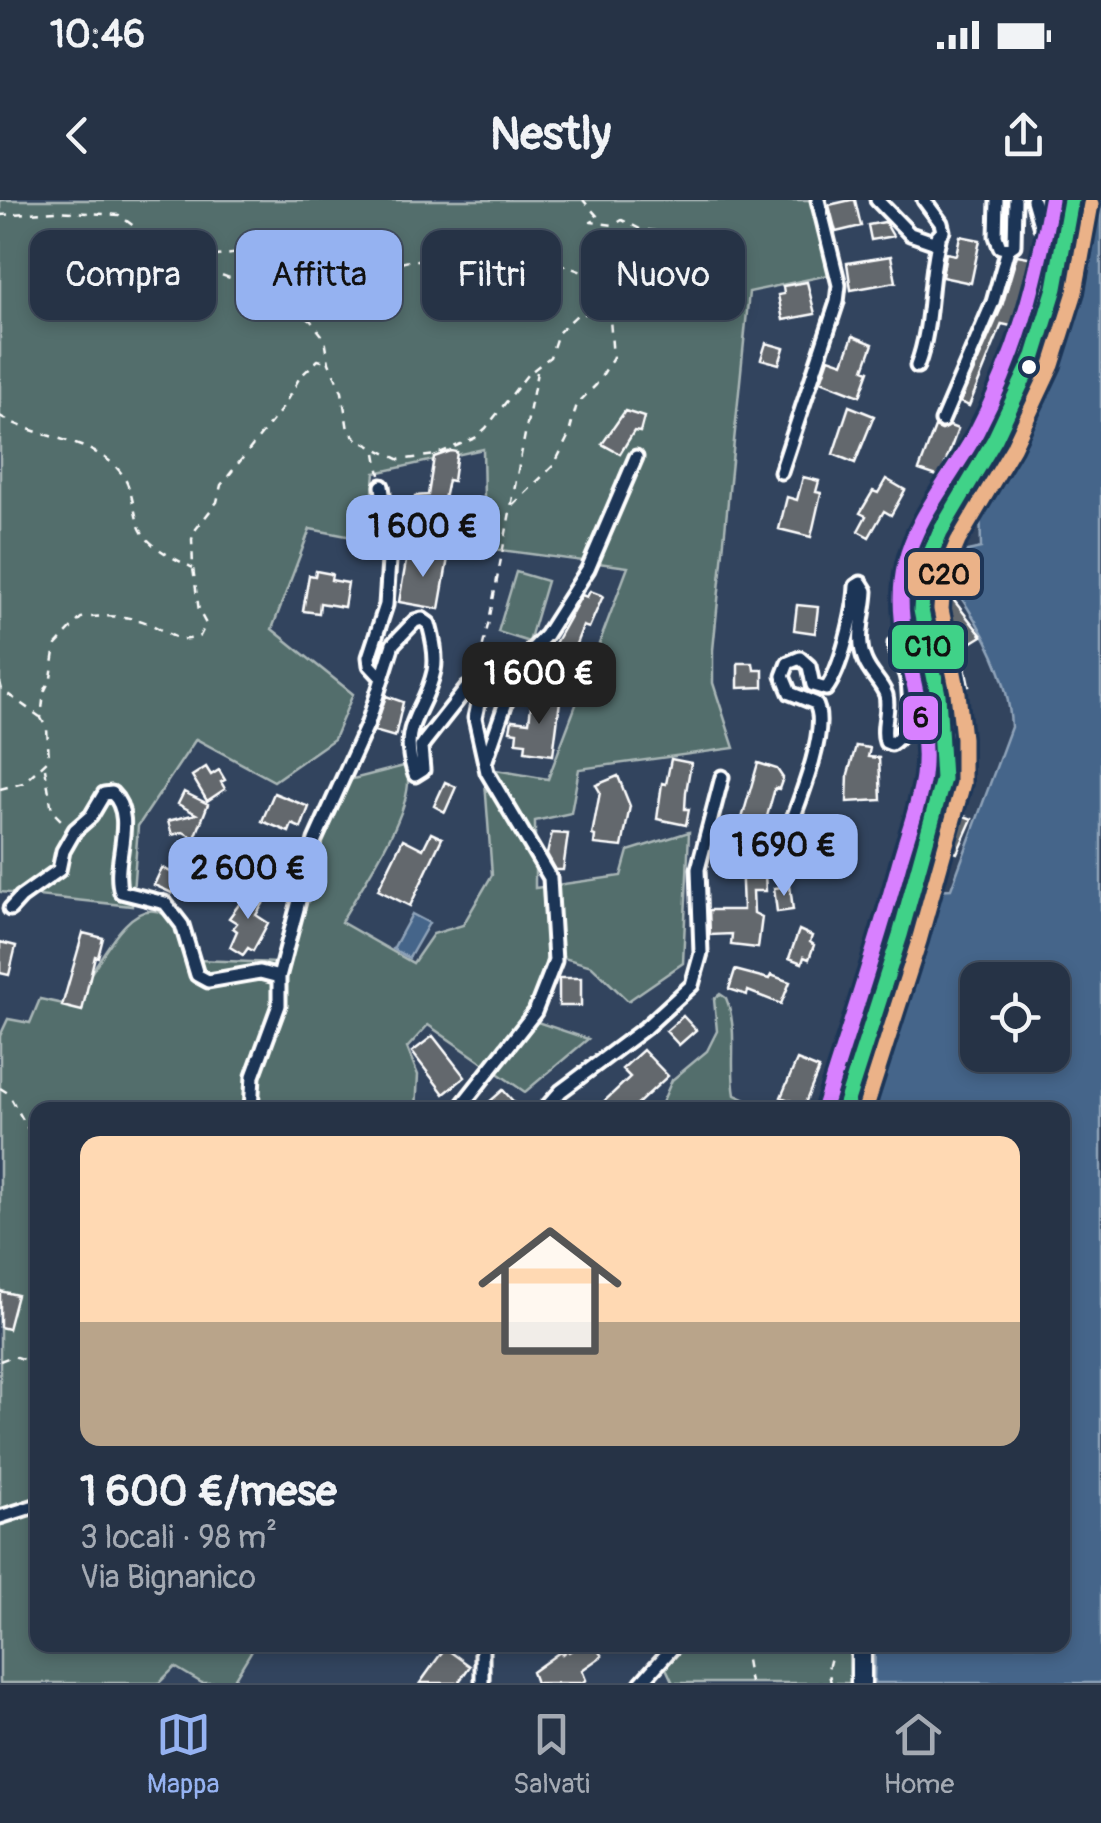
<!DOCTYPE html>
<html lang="it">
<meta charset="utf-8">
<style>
body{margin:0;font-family:Pangolin,sans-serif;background:#2e3b4d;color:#f1f3f6;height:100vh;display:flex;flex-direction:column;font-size:38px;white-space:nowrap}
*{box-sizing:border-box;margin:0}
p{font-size:32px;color:#a4aab3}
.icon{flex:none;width:55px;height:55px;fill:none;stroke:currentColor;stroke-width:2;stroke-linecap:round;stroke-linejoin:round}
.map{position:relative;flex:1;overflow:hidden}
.drawer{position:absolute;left:30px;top:902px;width:1040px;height:550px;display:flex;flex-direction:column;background:#263346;border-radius:20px;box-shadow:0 5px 15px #0003,0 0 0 2px #424e5f}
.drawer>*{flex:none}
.banner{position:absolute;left:30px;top:30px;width:1042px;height:90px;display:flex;gap:20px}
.fabs{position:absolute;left:960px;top:762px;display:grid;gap:20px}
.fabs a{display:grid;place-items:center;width:110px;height:110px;border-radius:20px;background:#263346;box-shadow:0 5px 15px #0003,0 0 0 2px #424e5f;font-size:50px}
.price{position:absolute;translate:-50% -85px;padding:0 22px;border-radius:20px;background:#95b2f1;color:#111;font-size:32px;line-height:65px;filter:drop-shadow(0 2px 5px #0008)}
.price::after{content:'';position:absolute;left:50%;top:60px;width:30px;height:22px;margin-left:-15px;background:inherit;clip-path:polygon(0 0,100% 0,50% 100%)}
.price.on{background:#222;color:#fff}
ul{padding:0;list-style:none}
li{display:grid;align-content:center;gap:20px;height:530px;padding:0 50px}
li span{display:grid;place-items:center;height:310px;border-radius:20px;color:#555}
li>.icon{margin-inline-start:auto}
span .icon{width:180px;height:180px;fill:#fffc;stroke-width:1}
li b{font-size:42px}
.chip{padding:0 35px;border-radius:20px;background:#263346;box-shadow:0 5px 15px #0003,0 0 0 2px #424e5f;font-size:35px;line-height:90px}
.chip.on{background:#95b2f1;color:#111}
.status{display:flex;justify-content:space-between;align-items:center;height:70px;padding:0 50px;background:#263346;direction:ltr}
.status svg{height:28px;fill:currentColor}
header{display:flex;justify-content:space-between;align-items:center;height:130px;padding:0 50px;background:#263346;font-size:45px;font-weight:700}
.dock{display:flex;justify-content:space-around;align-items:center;height:140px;border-top:2px solid #424e5f;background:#263346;font-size:28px;color:#a4aab3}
.dock a{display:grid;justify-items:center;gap:5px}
.dock .on{color:#95b2f1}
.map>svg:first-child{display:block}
.green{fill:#536e6c;stroke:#a9b6b6;stroke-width:2.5}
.water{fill:#44658a;stroke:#8fa3b9;stroke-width:2.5;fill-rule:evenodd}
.building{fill:#63676d;stroke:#fff;stroke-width:2.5}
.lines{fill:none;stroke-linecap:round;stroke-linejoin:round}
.minor-casing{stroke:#fff;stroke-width:19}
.secondary-casing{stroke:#fff;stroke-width:25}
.path{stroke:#fff;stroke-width:2.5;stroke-dasharray:8 8;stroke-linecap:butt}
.minor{stroke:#1d3557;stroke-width:11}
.secondary{stroke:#1d3557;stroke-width:18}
.bus-1-casing{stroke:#1d3557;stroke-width:22}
.bus-2-casing{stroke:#1d3557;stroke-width:22}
.bus-3-casing{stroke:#1d3557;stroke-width:22}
.bus-1{stroke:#40d288;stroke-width:15}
.bus-2{stroke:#ebb288;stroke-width:15}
.bus-3{stroke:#d880ff;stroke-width:15}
.bus-dot{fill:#fff;stroke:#1d3557;stroke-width:4}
.line-badge{stroke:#1d3557;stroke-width:4}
.pale-badge-label{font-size:28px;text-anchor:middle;font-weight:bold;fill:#111}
</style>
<div class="status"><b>10:46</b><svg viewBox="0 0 49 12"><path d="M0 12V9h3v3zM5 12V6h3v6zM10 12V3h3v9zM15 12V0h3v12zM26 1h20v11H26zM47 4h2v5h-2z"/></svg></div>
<header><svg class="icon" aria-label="back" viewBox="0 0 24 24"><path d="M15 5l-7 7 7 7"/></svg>Nestly<svg class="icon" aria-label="share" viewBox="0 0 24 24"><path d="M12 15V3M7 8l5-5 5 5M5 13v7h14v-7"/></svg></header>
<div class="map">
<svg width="1101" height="1483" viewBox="0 0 1101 1483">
<rect width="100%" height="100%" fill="#32445e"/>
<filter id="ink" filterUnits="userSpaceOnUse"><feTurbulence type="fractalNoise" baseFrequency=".01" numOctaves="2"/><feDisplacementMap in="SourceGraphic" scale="20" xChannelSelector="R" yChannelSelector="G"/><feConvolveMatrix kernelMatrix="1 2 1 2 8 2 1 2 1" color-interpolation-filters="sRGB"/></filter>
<g filter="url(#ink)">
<path class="green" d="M 0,0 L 813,0 L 833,74 L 749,92 L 713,450 L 713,483 L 734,548 L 579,569 L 571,613 L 535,621 L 535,688 L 621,676 L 628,651 L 689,632 L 683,763 L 628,801 L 592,766 L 547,753 L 537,822 L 588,839 L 525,892 L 428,825 L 407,848 L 418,875 L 416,910 L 38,910 L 38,1445 L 255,1445 L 232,1483 L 202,1483 L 175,1467 L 159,1483 L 0,1483 L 0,836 L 8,819 L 30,823 L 40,799 L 63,804 C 70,797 80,790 86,781 C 99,763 132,694 163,714 C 177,723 187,747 196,760 L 280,763 L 307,641 L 337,583 L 404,566 C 425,596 358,691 341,722 L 413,763 L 433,734 L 463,725 L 492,675 L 484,568 L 548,579 L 628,367 L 485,348 L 483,249 L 375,273 L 368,340 L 310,329 L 272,429 L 353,494 L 334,539 L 274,581 L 196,539 L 138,626 L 132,706 L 0,692 Z
M 516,372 L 547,381 L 529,442 L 498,432 Z
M 720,794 L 726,798 C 739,829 729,863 735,895 L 768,910 L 659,910 L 672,880 L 707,851 L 717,831 L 714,799 Z
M 680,1445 L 853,1445 L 852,1483 L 673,1483 L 666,1468 Z"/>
<path class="water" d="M 1091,0 L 1101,0 L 1101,1483 L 874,1483 L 875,1445 L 1062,1445 L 1062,910 L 866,910 L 936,690 L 951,689 L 1011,527 C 1009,477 984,431 956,390 L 962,369 L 949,355 L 981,348 L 980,298 L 1014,234 L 1036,181 L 1071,81 ZM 978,780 L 1052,780 L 1052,855 L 978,855 Z
M 412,714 L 429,723 L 409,758 L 393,749 Z"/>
<path class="building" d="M 851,0 L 855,0 L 861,26 L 836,32 L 829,5 Z
M 885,22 L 893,36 L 871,40 L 868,25 Z
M 960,36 L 980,40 L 971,83 L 942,77 L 946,53 L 956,55 Z
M 1017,55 L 1034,58 L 1020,128 L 1002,124 L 969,206 L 960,202 L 1002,106 Z
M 891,56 L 896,82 L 851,90 L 847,63 Z
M 807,82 L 815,114 L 783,120 L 778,95 L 784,94 L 783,86 Z
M 853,136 L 873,144 L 864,169 L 869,171 L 860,196 L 821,181 L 829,158 L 843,163 Z
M 766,143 L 784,148 L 779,164 L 761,159 Z
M 849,206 L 874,216 L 855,263 L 833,254 Z
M 625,211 L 644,217 L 640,232 L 634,231 L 620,254 L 602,244 Z
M 950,226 L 958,229 L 940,277 L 919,270 L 935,227 L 942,230 Z
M 451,251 L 457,252 L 453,281 L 448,280 L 443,304 L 451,306 L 447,328 L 431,325 L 430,331 L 409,327 L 415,296 L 428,295 L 434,257 Z
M 803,277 L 819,281 L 816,292 L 821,293 L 811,337 L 779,329 L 787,297 L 797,300 Z
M 886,279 L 905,290 L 891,315 L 884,311 L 869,337 L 858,331 L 866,316 L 860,313 L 873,291 L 878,293 Z
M 408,350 L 448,358 L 439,409 L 399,402 Z
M 943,356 L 953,359 L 953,363 L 944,388 L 982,436 L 961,449 L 969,486 L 950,490 L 934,409 L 936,372 Z
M 316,371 L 332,374 L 331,380 L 348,383 L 344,407 L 320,403 L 319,413 L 303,411 L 309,375 L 315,376 Z
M 590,391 L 603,396 L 589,428 L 583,426 L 576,444 L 591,450 L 579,478 L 553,467 L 557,457 L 549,454 L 582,395 L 587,397 Z
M 797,405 L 818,407 L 815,433 L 794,430 Z
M 738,463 L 753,463 L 754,470 L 763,470 L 763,487 L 738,488 Z
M 386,496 L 403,502 L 395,537 L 374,531 Z
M 532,498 L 560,501 L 553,555 L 525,551 L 526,543 L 516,542 L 517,532 L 510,531 L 512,520 L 529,522 Z
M 856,546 L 870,548 L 868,557 L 879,558 L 881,600 L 847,602 L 848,574 Z
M 671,559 L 691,563 L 686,592 L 685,609 L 689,609 L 686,625 L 657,619 L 662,583 L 666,584 Z
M 758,563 L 777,569 L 783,578 L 779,589 L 775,588 L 766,620 L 760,618 L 756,634 L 739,629 Z
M 206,567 L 211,575 L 219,570 L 225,580 L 221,582 L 225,589 L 207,601 L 192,576 Z
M 618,576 L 630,606 L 622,647 L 594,644 L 595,636 L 592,635 L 600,592 L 596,585 Z
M 445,582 L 456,587 L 445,612 L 434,606 Z
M 184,592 L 208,604 L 195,638 L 183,632 L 172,635 L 168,621 L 196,614 L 178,604 Z
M 274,593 L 309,607 L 301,628 L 292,624 L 289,632 L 262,621 Z
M 949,610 L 972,619 L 957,653 L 940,647 Z
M 431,633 L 442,638 L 410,706 L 378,690 L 403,639 L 423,649 Z
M 552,633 L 568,634 L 563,670 L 556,670 L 547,654 Z
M 764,657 L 766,691 L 753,691 L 754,713 L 762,717 L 758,748 L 731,745 L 732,734 L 710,735 L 709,710 L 743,710 L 741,658 Z
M 892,665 L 905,669 L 895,707 L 880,703 Z
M 162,668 L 180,676 L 172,693 L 154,685 Z
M 790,686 L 793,710 L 777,712 L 774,688 Z
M 252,687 L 267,697 L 256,715 L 268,723 L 253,751 L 248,748 L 243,755 L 230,747 L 237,731 L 233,728 L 237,723 L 229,718 Z
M 799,730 L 812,736 L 810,742 L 814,745 L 809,759 L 804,757 L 802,763 L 789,758 Z
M 83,733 L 103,738 L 98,757 L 95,756 L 82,811 L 62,806 Z
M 0,742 L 16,746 L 9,775 L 0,773 Z
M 735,770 L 769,779 L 771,775 L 790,782 L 781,804 L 748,791 L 747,795 L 729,789 Z
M 559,778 L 581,778 L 581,806 L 559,806 Z
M 683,816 L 696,830 L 679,845 L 666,831 Z
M 433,836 L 465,877 L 444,894 L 412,852 Z
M 643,850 L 668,876 L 631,910 L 595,910 L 630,877 L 622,869 Z
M 797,860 L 819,869 L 804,906 L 781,897 Z
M 503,890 L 521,910 L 480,910 Z
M 0,1091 L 17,1095 L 8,1129 L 0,1127 Z
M 580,1445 L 594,1445 L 602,1456 L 582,1470 L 586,1480 L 581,1483 L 536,1483 L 532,1472 L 560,1452 L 562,1454 L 567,1450 L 569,1452 Z
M 445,1448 L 470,1466 L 458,1483 L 420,1483 Z"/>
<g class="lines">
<g class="minor-casing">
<path id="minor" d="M 877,0 L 910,34 L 933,42 L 943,31 L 941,23 L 924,0
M 997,0 L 996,36 L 1000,47 L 1008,49 L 1014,45 L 1015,0
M 1033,0 L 1040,25 L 1049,25 L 1054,17 L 1055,0
M 917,166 C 933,124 928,82 939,39
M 942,221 L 993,102 L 1008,49
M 781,272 L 837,102 L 839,85 L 818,0
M 382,286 L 390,346 L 386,405 L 369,457 L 370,465 L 382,478
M 486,560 L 514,479 L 527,455 L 546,435 L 588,369 L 636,257
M 778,658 C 789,626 833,529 815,503 L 790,493 L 783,476 L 788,463 L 800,458 L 809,466 L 813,485 L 826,489 C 841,470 855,411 856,386 L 861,383 L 866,391 C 865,415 855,438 865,461 C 870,474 882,483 886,495 C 890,511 881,527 886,542 L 891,544 C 911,532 912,495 906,475 C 902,464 896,456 895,444 L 902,444 C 933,471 938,559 930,597
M 10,709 L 21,697 L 59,670 L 63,651 L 75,630 L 91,616 L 104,594 L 112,593 C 138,618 111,662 121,692 L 165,703 L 182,725 L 197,775 L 208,781 L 260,772 L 279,777
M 251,910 L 253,876 L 279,805 L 279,777 L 315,640 L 368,523 L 393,444 L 415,421 L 422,419 L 429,424 C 433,439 437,456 434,471 C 425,514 397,523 415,575 L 423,570 L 421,547 L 425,541 L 467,488 L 478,488 L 480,495 L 475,518 L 487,572 L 550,678 L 555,761 L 535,812 L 458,910
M 544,910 L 561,891 L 645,828 L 692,785 L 701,753 L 698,669 L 722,577
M 0,1317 L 38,1305
M 482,1483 L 482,1445
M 641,1483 L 675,1445"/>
</g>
<g class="secondary-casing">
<path id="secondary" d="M 844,910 L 900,735 L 943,579 L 943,538 L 938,495 L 921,410 L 924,369 L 940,332 L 995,239 L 1034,156 L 1055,88 L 1071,0
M 861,1445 L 861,1483"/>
</g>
<path class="path" d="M 0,15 L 56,11 L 119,15 L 180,61 L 277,94 L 311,121 L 325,139 L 329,163 L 342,192 L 348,230 L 358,240 L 400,260 L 435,255 L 475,238 L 486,228 L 527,175 L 550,157 L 558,133 L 577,115 L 598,112 L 610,96 L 618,98 L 631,85 L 686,76 L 681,48 L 662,32 L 640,29 L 622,20 L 614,25 L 591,22 L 599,18 L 583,0
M 198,64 L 217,56 L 239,53 L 319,79 L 365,89 L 365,80 L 354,77 L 350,69 L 367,68 L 378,62 L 392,65 L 413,60 L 447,61 L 531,53 L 582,72 L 609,95
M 0,216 C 34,237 85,239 113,264 C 133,282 131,302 139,326 C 147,347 174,358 193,368
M 376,253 L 380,275
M 513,305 L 554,265 L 568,237 L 577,204 L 596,185 L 613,158 L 610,119 L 618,100
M 475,477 L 489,421 L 537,172
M 0,482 L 2,490 L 40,517
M 45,568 L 52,611 L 65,624
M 0,589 L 23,583 L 49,559 L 47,529 L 41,518 L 44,492 L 51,478 L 56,445 L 81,418 C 97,416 123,415 139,420 C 162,426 176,447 200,436 L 206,424 L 199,411 L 193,368 L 192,339 L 196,329 L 217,302 L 221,285 L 281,210 L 300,177 L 318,160 L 329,163
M 717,644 L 769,651
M 0,888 L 8,893 L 38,947
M 0,1161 L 13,1156 L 38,1164
M 748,1445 L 745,1454 L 750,1483
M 831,1483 L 828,1469 L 834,1445"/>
<use href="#minor" class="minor"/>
<use href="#secondary" class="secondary"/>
<g class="bus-1-casing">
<path id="bus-1" d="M 844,910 L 900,735 L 943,579 L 938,495 L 921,410 L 924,369 L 940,332 L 995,239 L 1034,156 L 1055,88 L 1071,0"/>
</g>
<g class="bus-2-casing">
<path id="bus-2" d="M 865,910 L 919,741 L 963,583 L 963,538 L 958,493 L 941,409 L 944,374 L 958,341 L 1013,248 L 1052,165 L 1075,92 L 1091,4"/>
</g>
<g class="bus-3-casing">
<path id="bus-3" d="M 825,904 C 850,824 877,745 899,664 C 907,635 919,605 923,576 C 932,505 888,434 905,364 C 916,316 954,274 977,231 C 1017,155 1036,83 1051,0"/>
</g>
<use href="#bus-1" class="bus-1"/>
<use href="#bus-2" class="bus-2"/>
<use href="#bus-3" class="bus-3"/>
</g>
</g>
<circle class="bus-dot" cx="1029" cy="167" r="9"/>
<g class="line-badge">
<rect x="906" y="350" width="76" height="48" rx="10" fill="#ebb288"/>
<rect x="890" y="423" width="76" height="48" rx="10" fill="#40d288"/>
<rect x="901" y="494" width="39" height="48" rx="10" fill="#d880ff"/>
</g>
<g class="pale-badge-label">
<text x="944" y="384">C20</text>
<text x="928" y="456">C10</text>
<text x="921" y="527">6</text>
</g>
</svg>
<div class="fabs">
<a><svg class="icon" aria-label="locate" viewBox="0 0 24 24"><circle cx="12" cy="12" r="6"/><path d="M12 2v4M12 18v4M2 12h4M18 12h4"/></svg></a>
</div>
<b class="price" style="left:423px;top:380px">1 600 €</b>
<b class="price on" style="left:539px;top:527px">1 600 €</b>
<b class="price" style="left:784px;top:699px">1 690 €</b>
<b class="price" style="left:248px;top:722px">2 600 €</b>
<div class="banner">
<a class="chip">Compra</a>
<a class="chip on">Affitta</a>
<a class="chip">Filtri</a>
<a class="chip">Nuovo</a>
</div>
<section class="drawer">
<ul>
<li><span style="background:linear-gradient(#ffd9b3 60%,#b9a48a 0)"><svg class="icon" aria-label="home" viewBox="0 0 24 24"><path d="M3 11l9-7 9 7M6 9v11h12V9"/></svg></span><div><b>1 600 €/mese</b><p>3 locali · 98 m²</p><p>Via Bignanico</p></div></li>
</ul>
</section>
</div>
<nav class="dock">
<a class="on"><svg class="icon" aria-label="map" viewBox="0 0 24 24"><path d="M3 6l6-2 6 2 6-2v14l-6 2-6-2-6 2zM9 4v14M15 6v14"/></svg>Mappa</a>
<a><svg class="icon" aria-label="saved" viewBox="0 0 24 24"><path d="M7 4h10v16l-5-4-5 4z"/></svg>Salvati</a>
<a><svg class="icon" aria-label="home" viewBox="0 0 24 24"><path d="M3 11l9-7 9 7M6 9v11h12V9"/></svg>Home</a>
</nav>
